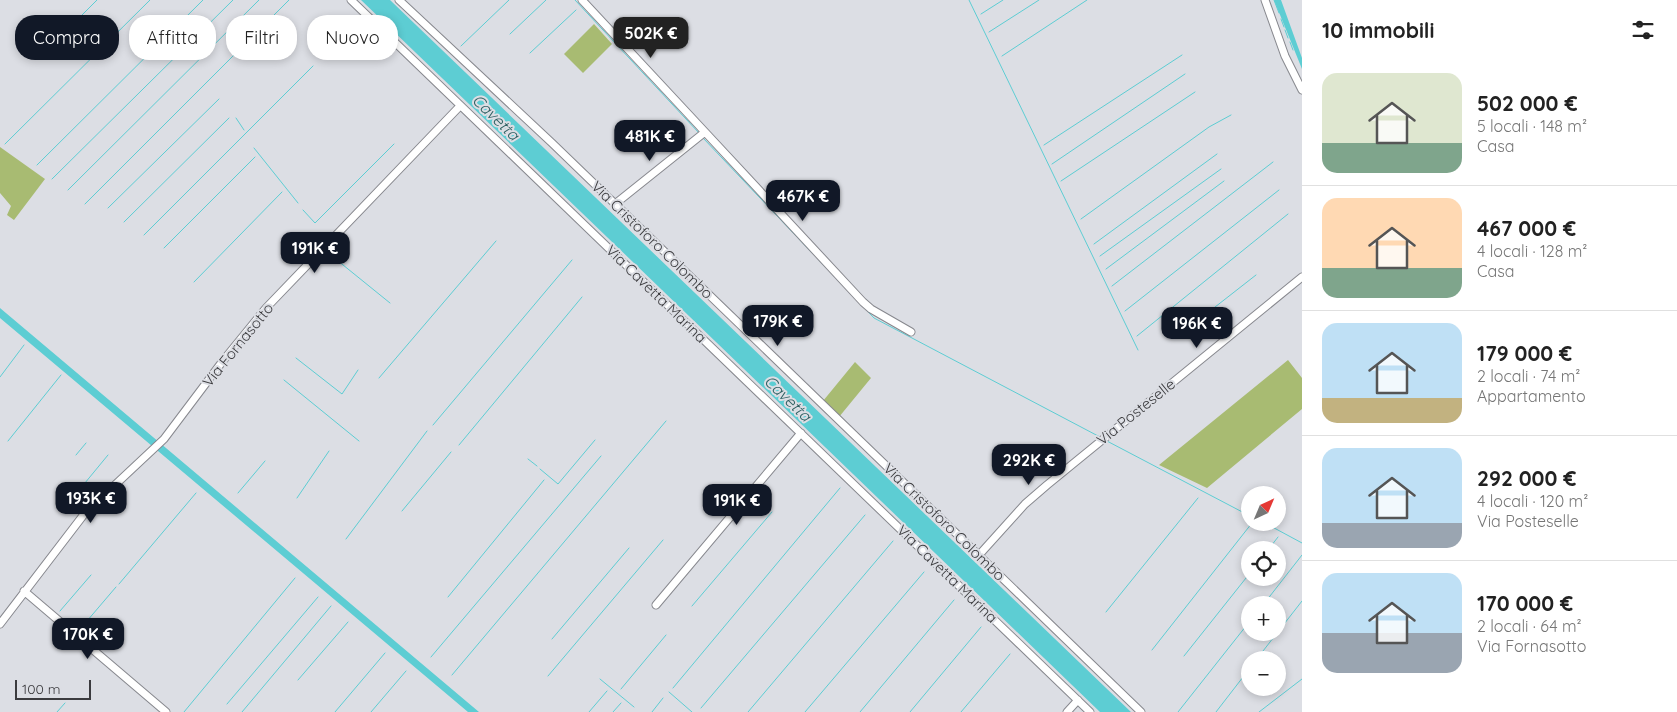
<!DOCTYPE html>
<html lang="it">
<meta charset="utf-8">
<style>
body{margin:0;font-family:Quicksand,sans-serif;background:#f2f2f2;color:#222;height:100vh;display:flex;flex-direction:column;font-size:19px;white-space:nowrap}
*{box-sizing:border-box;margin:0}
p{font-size:16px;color:#767676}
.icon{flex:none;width:28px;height:28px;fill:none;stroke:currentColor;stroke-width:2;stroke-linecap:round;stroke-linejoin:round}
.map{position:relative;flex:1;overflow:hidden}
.side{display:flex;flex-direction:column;background:#fff;width:375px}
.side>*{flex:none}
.banner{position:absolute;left:15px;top:15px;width:475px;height:45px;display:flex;gap:10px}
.needle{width:32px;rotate:44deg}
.controls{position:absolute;left:1241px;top:486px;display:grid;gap:10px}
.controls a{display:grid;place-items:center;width:45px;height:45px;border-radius:50%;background:#fff;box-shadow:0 2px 8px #0003;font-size:25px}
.scale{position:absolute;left:15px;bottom:12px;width:76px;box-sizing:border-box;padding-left:5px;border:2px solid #3b3b3e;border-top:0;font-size:14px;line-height:18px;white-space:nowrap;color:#3b3b3e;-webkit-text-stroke:4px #dcdee4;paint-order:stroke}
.price{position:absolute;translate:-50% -42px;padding:0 11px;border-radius:10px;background:#111827;color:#fff;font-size:16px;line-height:32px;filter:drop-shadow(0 1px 2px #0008)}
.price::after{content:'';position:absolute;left:50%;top:30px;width:15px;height:11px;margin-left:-8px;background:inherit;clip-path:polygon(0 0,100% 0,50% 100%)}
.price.active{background:#222;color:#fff}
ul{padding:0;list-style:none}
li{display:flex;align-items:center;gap:15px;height:125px;padding:0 20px}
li+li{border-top:1px solid #e0e0e0}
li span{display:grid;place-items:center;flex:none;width:140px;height:100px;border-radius:15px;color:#555}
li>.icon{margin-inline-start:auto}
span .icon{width:60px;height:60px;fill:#fffc;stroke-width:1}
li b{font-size:21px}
h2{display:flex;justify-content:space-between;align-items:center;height:60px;padding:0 20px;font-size:21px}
.pill{padding:0 18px;border-radius:20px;background:#fff;box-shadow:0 2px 8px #0003;font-size:18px;line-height:45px}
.pill.active{background:#111827;color:#fff}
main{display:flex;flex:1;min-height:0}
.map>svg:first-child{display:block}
.green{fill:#a8bb72}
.water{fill:#5dcdd3}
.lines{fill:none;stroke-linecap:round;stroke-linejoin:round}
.stream{stroke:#5dcdd3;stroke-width:1}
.minor-casing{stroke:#87888e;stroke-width:9}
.minor{stroke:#fff;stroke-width:7}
.labels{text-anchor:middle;stroke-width:4;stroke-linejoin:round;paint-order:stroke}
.street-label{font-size:15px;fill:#3b3b3e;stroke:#dcdee4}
.water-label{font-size:16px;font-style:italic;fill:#306163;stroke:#dcdee4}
</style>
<main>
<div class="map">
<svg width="1302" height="712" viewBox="0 0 1302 712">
<rect width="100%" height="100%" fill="#dcdee4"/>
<path class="green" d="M 594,24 L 612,44 L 583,73 L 564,54 Z
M 0,147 L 45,179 L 14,220 L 7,215 L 11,206 L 0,193 Z
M 1288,360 L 1302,378 L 1302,409 L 1207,488 L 1159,465 Z
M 855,362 L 871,378 L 839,417 L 823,401 Z"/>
<path class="water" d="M 361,0 L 390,0 L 1131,712 L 1100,712 Z
M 1274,0 L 1281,0 L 1302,58 L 1302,69 Z
M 0,308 L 479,712 L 468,712 L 0,318 Z"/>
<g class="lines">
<path class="stream" d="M 575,0 L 699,133
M 969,0 L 1138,350
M 1274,0 L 1279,13
M 981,14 L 1003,0
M 1281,19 L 1284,27
M 1285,30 L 1288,38
M 989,32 L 1039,0
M 510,34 L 546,0
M 1290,42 L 1293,50
M 461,46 L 509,0
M 47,50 L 97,0
M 530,53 L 576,10
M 1002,56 L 1087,0
M 236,118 L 244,130
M 703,138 L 874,318 L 1100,437
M 5,144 L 150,0
M 1044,145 L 1182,55
M 254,148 L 298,203
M 1052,164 L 1185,74
M 37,165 L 203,0
M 52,179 L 233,0
M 1061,181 L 1195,92
M 68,190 L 259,0
M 85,204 L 289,0
M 108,208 L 219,99
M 303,210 L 315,223 L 394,144
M 1081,219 L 1209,127 L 1231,115
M 124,222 L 229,118
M 144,235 L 313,66
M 1094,244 L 1217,154
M 164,248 L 255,157
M 327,252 L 390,303
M 1100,256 L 1221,169
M 1106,269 L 1224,181
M 194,282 L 282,192
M 1112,286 L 1273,162
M 1125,311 L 1279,190
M 1201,318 L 1256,275
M 1137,336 L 1288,214
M 296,358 L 342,394 L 358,370
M 0,377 L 24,345
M 379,378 L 496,241
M 284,380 L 359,441
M 433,425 L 572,260
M 1105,440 L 1250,516
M 8,441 L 61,375
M 459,445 L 582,297
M 76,455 L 86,443
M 528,459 L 537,466
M 540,469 L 558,484 L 595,440
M 80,489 L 108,455
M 238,493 L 265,461
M 297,498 L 329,451
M 402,511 L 451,452
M 1263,522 L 1302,543
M 346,539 L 427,431
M 1268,550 L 1278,537
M 119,584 L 196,493
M 448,597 L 544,480
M 1263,605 L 1302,555
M 692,606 L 772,512
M 60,611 L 91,575
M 1106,612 L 1198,498
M 81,628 L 116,587
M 552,639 L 629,548
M 1152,650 L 1252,523
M 1184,656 L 1250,573
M 431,657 L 601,456
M 1256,660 L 1302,601
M 452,675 L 666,421
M 548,676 L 663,540
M 600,679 L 634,707
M 298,680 L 348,622
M 673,688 L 840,488
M 621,689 L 666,635
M 669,692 L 692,712
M 227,704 L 318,597
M 701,708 L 865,515
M 57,712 L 65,703
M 184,712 L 295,578
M 242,712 L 331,606
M 335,712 L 385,653
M 371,712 L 406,671
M 589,712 L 607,691
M 613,712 L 621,703
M 652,712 L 663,698
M 748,712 L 893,541
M 805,712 L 924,572
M 860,712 L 954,600
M 910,712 L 981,627
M 961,712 L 1010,654
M 1178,712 L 1250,621
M 1216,712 L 1250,668
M 1259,712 L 1302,679"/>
<g class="minor-casing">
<path id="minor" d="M 351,0 L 1090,712
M 399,0 L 552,143 L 1141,712
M 582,0 L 705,132
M 1265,0 L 1285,56 L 1302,90
M 615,204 L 705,132 L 863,302 L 871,309 L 911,332
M 979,555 L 1025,504 L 1047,485 L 1302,277
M 24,591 L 166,712
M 656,605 L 801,433
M 0,624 L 85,513 L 164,439 L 222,362 L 266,308 L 460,106
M 1067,712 L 1078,700"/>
</g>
<use href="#minor" class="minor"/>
</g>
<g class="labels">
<g class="street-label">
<text transform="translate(652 240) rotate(44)" y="5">Via Cristoforo Colombo</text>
<text transform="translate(656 294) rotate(44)" y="5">Via Cavetta Marina</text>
<text transform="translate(238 345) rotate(-51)" y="5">Via Fornasotto</text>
<text transform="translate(1136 412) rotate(-39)" y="5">Via Posteselle</text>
<text transform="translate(944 522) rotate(44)" y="5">Via Cristoforo Colombo</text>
<text transform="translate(947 574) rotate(44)" y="5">Via Cavetta Marina</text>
</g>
<g class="water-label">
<text transform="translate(496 117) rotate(44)" y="6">Cavetta</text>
<text transform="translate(788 398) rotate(44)" y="6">Cavetta</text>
</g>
</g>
</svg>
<div class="controls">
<a><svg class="needle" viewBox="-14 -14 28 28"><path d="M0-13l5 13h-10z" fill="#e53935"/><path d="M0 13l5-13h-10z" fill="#767676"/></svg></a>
<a><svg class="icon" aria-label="locate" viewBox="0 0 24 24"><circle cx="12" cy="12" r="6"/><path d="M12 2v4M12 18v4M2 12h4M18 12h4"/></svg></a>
<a>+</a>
<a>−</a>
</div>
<div class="scale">100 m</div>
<b class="price active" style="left:651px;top:59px">502K €</b>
<b class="price" style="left:650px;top:162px">481K €</b>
<b class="price" style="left:803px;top:222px">467K €</b>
<b class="price" style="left:315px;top:274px">191K €</b>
<b class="price" style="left:778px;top:347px">179K €</b>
<b class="price" style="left:1197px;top:349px">196K €</b>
<b class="price" style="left:1029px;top:486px">292K €</b>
<b class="price" style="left:91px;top:524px">193K €</b>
<b class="price" style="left:737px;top:526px">191K €</b>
<b class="price" style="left:88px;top:660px">170K €</b>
<div class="banner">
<a class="pill active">Compra</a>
<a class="pill">Affitta</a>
<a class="pill">Filtri</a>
<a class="pill">Nuovo</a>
</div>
</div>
<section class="side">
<h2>10 immobili<svg class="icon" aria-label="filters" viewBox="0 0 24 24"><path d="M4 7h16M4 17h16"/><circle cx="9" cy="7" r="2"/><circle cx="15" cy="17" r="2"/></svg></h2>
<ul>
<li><span style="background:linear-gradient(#dfe7d0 70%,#7fa58c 0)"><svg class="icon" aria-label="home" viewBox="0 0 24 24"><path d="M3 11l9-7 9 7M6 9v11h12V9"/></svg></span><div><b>502 000 €</b><p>5 locali · 148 m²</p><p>Casa</p></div></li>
<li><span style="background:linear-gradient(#ffd9b3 70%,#7fa58c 0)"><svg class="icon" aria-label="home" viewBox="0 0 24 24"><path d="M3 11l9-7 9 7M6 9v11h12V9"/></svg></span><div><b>467 000 €</b><p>4 locali · 128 m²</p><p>Casa</p></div></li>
<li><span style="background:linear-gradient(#bfe0f5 75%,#c2b280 0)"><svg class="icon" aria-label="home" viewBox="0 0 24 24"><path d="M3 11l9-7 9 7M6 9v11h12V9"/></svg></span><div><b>179 000 €</b><p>2 locali · 74 m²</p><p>Appartamento</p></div></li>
<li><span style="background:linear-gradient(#bfe0f5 75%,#9aa5b1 0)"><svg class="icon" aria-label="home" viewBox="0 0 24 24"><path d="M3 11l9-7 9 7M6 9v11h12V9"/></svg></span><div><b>292 000 €</b><p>4 locali · 120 m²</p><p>Via Posteselle</p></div></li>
<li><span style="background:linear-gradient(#bfe0f5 60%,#9aa5b1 0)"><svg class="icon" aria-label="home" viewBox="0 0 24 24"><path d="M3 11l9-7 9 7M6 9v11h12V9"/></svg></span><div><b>170 000 €</b><p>2 locali · 64 m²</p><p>Via Fornasotto</p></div></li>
</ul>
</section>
</main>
